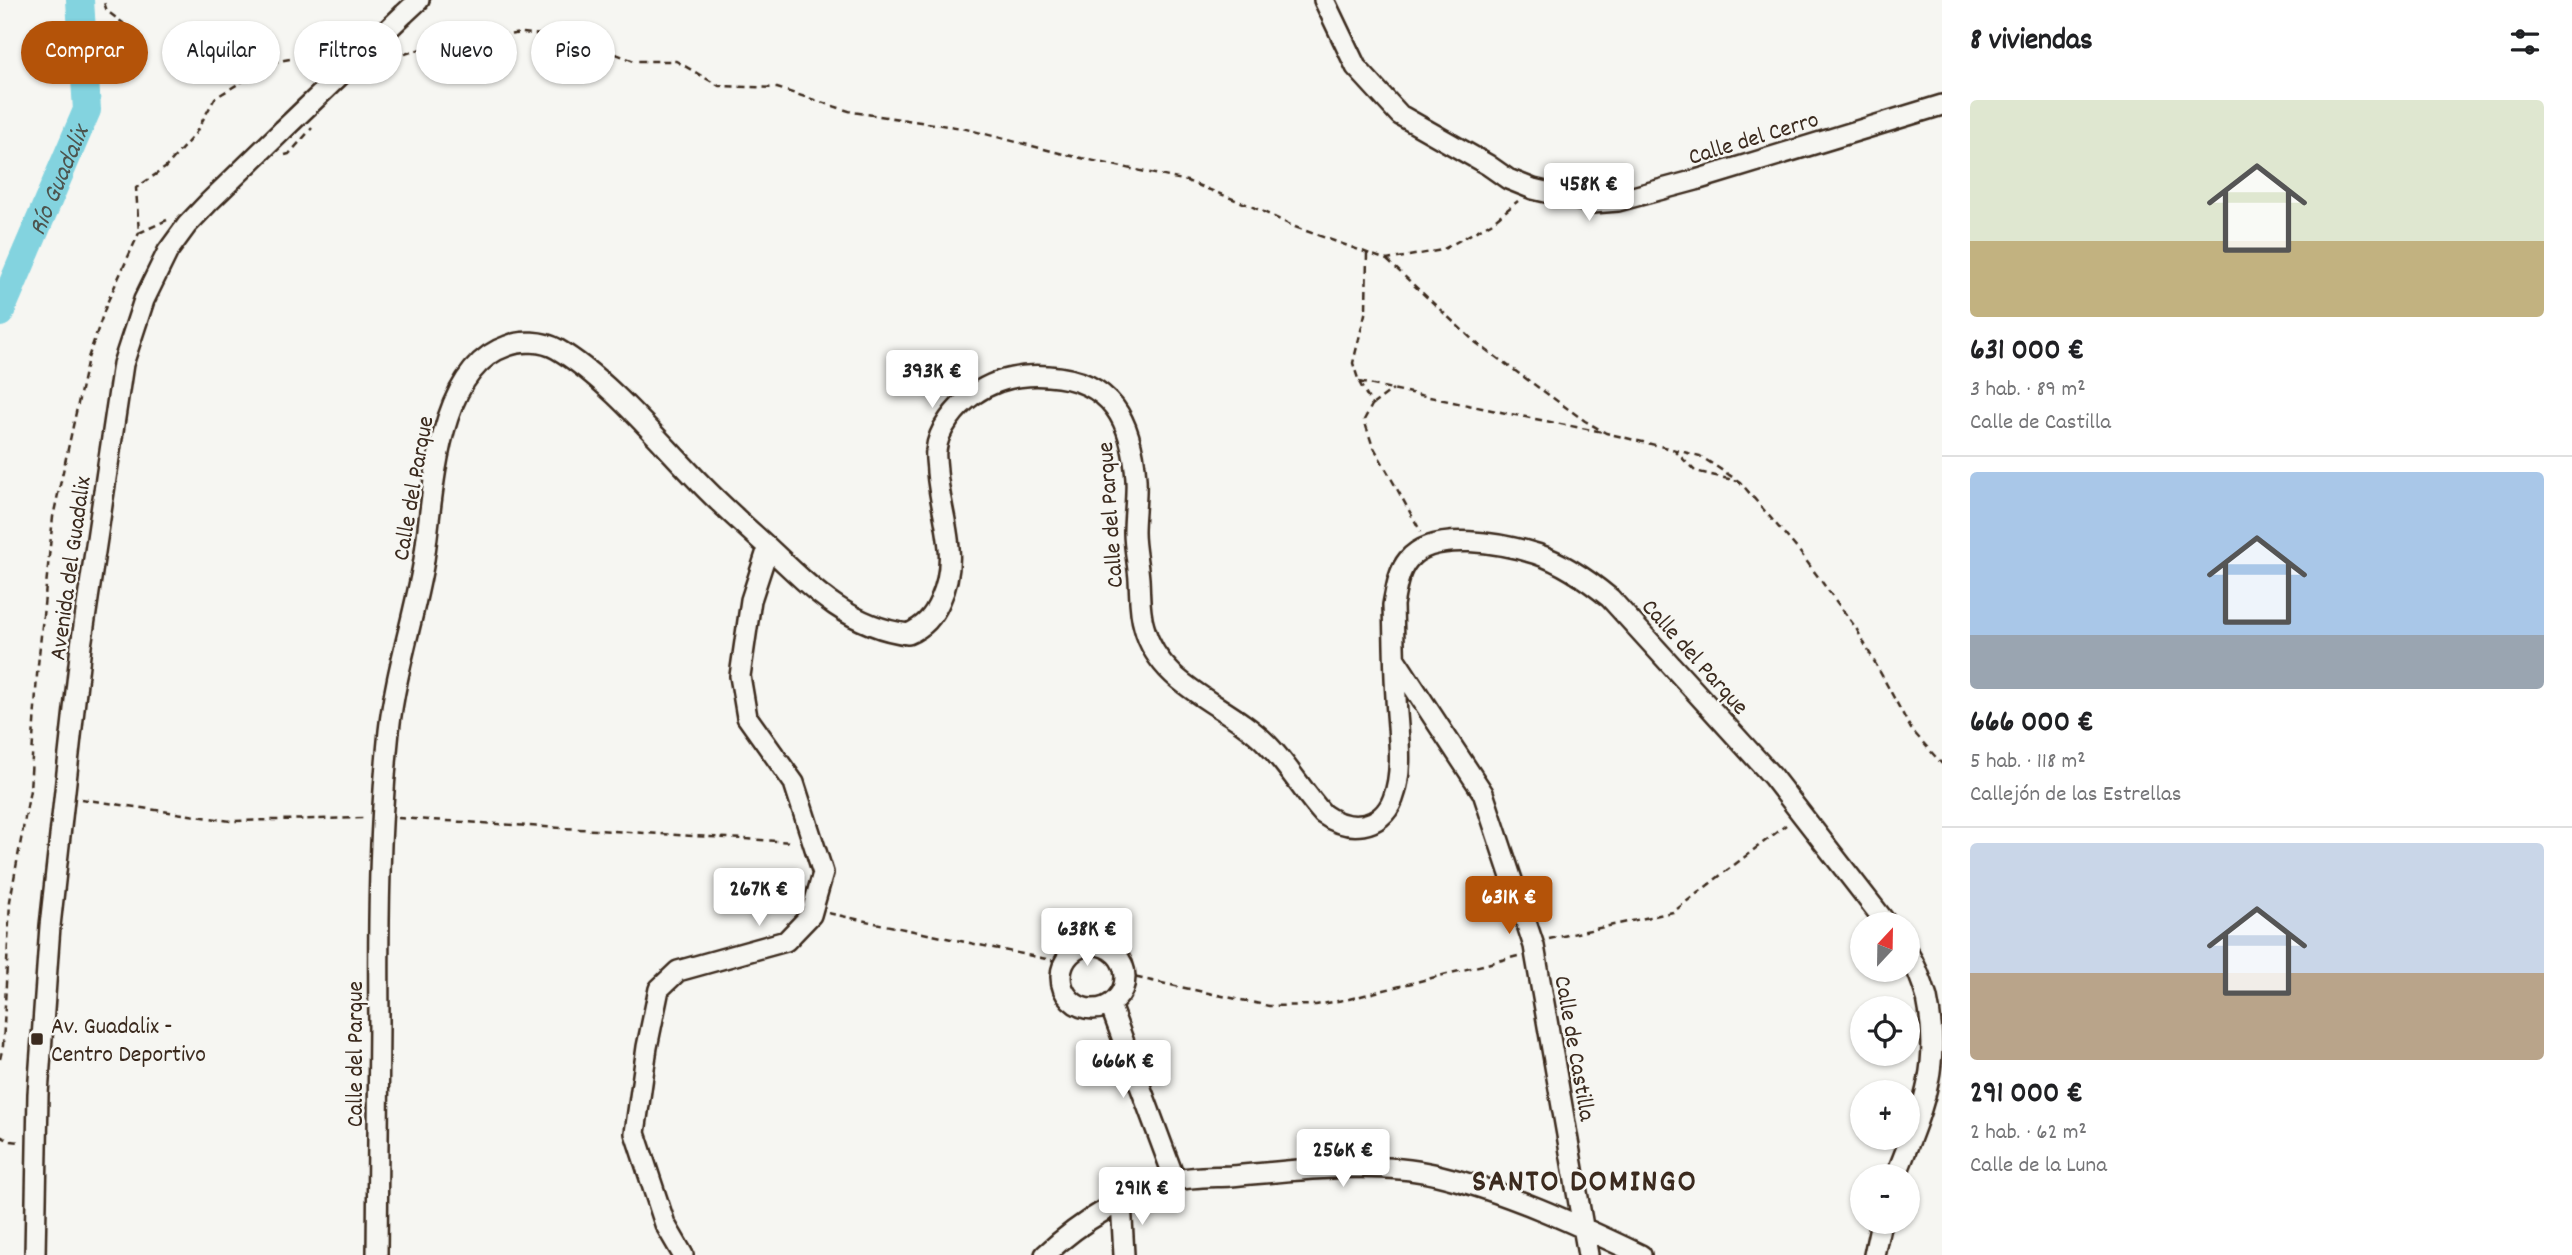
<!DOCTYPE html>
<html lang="es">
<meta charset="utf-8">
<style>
body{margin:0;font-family:Dekko,sans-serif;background:#f2f2f2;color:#202124;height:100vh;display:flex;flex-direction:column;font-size:26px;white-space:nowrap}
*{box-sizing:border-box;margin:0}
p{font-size:23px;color:#757577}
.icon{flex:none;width:38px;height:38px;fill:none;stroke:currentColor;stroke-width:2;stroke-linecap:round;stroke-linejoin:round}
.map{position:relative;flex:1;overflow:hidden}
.details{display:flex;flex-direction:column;background:#fff;width:630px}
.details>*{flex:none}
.banner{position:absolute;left:21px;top:21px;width:665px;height:63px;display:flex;gap:14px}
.needle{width:46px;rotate:22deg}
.fabs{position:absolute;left:1850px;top:912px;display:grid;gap:14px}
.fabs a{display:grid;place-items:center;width:70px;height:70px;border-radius:50%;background:#fff;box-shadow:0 2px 5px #0004;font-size:35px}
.price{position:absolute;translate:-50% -60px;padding:0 16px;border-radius:7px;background:#fff;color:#222;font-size:23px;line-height:46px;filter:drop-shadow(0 2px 4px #0008)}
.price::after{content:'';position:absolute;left:50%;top:42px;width:21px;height:16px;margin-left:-10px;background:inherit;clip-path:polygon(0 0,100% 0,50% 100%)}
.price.active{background:#b45309;color:#fff}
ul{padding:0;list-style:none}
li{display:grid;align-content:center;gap:14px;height:371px;padding:0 28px}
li+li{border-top:2px solid #e0e0e0}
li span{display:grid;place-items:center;height:217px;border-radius:7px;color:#555}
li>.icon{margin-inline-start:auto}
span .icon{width:126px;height:126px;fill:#fffc;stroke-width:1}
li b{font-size:30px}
h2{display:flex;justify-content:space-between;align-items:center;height:84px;padding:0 28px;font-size:30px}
.chip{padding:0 24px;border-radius:32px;background:#fff;box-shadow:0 2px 5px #0004;font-size:24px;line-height:63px}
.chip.active{background:#b45309;color:#fff}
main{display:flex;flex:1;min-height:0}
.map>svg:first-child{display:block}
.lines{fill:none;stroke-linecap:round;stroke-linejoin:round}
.river{stroke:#83d3df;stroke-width:28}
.minor-casing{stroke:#3b2a1e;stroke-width:24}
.path{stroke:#3b2a1e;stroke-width:2.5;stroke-dasharray:7 5;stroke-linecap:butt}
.minor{stroke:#f6f6f2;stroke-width:19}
.minor-bridge-casing{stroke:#3b2a1e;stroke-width:24;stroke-linecap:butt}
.minor-bridge{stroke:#f6f6f2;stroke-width:19}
.poi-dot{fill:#3b2a1e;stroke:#f6f6f2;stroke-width:2.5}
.labels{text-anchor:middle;stroke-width:5;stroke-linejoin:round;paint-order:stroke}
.street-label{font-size:24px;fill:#3b2a1e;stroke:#f6f6f2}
.poi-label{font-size:24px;fill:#3b2a1e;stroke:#f6f6f2;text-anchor:start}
.water-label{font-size:26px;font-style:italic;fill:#4d544e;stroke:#f6f6f2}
.district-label{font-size:32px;font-weight:bold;letter-spacing:2px;fill:#3b2a1e;stroke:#f6f6f2}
</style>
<main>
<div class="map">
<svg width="1942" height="1255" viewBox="0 0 1942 1255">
<rect width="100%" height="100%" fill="#f6f6f2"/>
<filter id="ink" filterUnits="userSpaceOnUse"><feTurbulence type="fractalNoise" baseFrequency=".0143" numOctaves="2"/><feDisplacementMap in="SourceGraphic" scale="14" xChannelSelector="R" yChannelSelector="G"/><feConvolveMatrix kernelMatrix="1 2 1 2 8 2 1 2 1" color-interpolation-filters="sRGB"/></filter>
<g filter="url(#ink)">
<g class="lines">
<path class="river" id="s1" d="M 0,313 L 87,110 L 80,0"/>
<g class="minor-casing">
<path id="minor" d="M 1324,0 L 1356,67 L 1400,115 L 1488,165 L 1508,179 L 1533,189 L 1593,203 L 1618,201 L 1696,180 L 1942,105
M 404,14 L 419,0
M 1395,659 L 1483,793 L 1534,946 L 1588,1255
M1061 977a32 32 0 1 1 64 0a32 32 0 1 1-64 0Z
M 1110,1005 L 1175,1180
M 1896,1176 C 1921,1111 1942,1070 1927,998 C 1922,981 1917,967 1908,953
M 1121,1201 L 1124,1255
M 35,1255 L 38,1094 L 50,926 L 81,646 L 123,364 L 144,300 L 168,251 L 187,225 L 209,202 L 283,130
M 377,1255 C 378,1177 379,1099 379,1022 C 378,924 379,828 389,731 C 395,675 413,621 423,566 C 434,502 433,371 507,346 C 521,340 543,341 557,349 C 607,378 659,441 700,483 C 722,506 746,527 769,548 C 810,587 849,627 908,634 C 924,627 933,617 940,601 C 961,555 941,519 937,472 C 937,465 935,457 936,451 C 938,429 956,407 973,395 C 995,379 1021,374 1048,376 C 1112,380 1132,421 1136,479 C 1137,497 1134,515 1134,532 C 1134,548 1138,564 1139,579 C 1140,595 1139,611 1144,627 C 1160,688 1227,703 1267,744 C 1288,765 1303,792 1323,814 C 1348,832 1381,830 1393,799 C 1405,768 1397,728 1396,697 C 1394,666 1394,636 1393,605 C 1396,590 1398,572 1408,560 C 1433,529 1504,544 1537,554 C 1564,563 1588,580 1610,598 L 1772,776 L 1887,924
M 683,1255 L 665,1224 L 635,1133 L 647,1047 L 659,989 L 678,971 L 786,941 L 811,915 L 823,873 L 794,783 L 747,717 L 740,676 L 751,600 L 768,548
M 1045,1255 C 1081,1221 1126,1195 1173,1181 C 1190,1176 1213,1177 1231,1176 C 1292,1171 1373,1160 1433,1174 C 1505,1191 1574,1223 1641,1255
M 1874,1255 L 1881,1222"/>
</g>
<path class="path" d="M 382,61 L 431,46 L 522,33 L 575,38 L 634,61 L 676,61 L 719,86 L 777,88 L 852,112 L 962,128 L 1067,155 L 1187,181 L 1251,206 L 1295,227 L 1387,260 L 1442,250 L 1491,223 L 1518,201
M 102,64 L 98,54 L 104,44 L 123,23 L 107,11 L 103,0
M 285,155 L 289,154 L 312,128
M 167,220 L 139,233 L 136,188 L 165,168 L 195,134 L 215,98 L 274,62 L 343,49
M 1367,253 L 1366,310 L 1353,363 L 1359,382 L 1372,405 L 1364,420 L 1372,444 L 1421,532
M 1387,260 L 1475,342 L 1585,421 L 1606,433 L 1700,456 L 1740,482 L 1799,551 L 1856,628 L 1911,729 L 1942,764
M 1359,382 C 1440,399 1521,417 1603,432
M 1372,405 L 1393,389
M 1673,449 L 1695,471 L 1737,481
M 81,799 L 231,821 L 364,818
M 398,818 L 793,842
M 828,913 L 1065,963
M 1549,939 L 1673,912 L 1786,825
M 1124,975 L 1269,1006 L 1316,1005 L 1349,999 L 1518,956
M 0,1059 L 3,1046 L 10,901 L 30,790 L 37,675 L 53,517 L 88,358 L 107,303 L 139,233
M 0,1136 L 10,1141 L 20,1142"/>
<use href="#minor" class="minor"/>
<g class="minor-bridge-casing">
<path id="minor-bridge" d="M 283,130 L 404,14"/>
</g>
<use href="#minor-bridge" class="minor-bridge"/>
</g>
</g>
<rect class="poi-dot" x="30" y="1032" width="14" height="14" rx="3.5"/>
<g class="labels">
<g class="street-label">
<text transform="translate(1753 137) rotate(-17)" y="8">Calle del Cerro</text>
<text transform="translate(412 488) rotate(-80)" y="8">Calle del Parque</text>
<text transform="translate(1109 515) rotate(-94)" y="8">Calle del Parque</text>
<text transform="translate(69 568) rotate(-82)" y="8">Avenida del Guadalix</text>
<text transform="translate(1696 656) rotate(48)" y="8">Calle del Parque</text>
<text transform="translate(1576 1048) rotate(80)" y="8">Calle de Castilla</text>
<text transform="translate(354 1054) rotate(-90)" y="8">Calle del Parque</text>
</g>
<g class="poi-label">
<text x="51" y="1033">Av. Guadalix -<tspan x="51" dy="28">Centro Deportivo</tspan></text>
</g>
<g class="water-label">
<text dy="9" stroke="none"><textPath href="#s1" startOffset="145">Río Guadalix</textPath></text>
</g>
<g class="district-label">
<text x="1585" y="1190">SANTO DOMINGO</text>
</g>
</g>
</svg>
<div class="fabs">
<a><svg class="needle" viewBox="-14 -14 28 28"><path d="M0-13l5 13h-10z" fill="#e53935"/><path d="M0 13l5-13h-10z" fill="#757577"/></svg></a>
<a><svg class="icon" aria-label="locate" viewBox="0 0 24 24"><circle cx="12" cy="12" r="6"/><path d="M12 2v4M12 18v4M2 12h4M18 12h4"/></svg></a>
<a>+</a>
<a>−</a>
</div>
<b class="price" style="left:1589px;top:223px">458K €</b>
<b class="price" style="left:932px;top:410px">393K €</b>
<b class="price" style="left:759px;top:928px">267K €</b>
<b class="price active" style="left:1509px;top:936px">631K €</b>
<b class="price" style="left:1087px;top:968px">638K €</b>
<b class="price" style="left:1123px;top:1100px">666K €</b>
<b class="price" style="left:1343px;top:1189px">256K €</b>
<b class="price" style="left:1142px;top:1227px">291K €</b>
<div class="banner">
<a class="chip active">Comprar</a>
<a class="chip">Alquilar</a>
<a class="chip">Filtros</a>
<a class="chip">Nuevo</a>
<a class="chip">Piso</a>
</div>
</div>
<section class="details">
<h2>8 viviendas<svg class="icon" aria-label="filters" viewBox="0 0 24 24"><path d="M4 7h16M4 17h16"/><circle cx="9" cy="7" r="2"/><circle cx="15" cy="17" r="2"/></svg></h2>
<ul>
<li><span style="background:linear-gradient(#dfe7d0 65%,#c2b280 0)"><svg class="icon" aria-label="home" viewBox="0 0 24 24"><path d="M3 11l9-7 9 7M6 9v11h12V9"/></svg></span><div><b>631 000 €</b><p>3 hab. · 89 m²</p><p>Calle de Castilla</p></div></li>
<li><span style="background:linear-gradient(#a9c7e8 75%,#9aa5b1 0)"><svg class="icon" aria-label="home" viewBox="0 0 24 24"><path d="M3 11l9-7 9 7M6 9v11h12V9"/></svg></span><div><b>666 000 €</b><p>5 hab. · 118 m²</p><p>Callejón de las Estrellas</p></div></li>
<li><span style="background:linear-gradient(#c9d6e8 60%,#b9a48a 0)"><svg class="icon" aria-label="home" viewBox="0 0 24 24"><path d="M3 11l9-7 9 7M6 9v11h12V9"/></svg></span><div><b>291 000 €</b><p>2 hab. · 62 m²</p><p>Calle de la Luna</p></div></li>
</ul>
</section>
</main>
